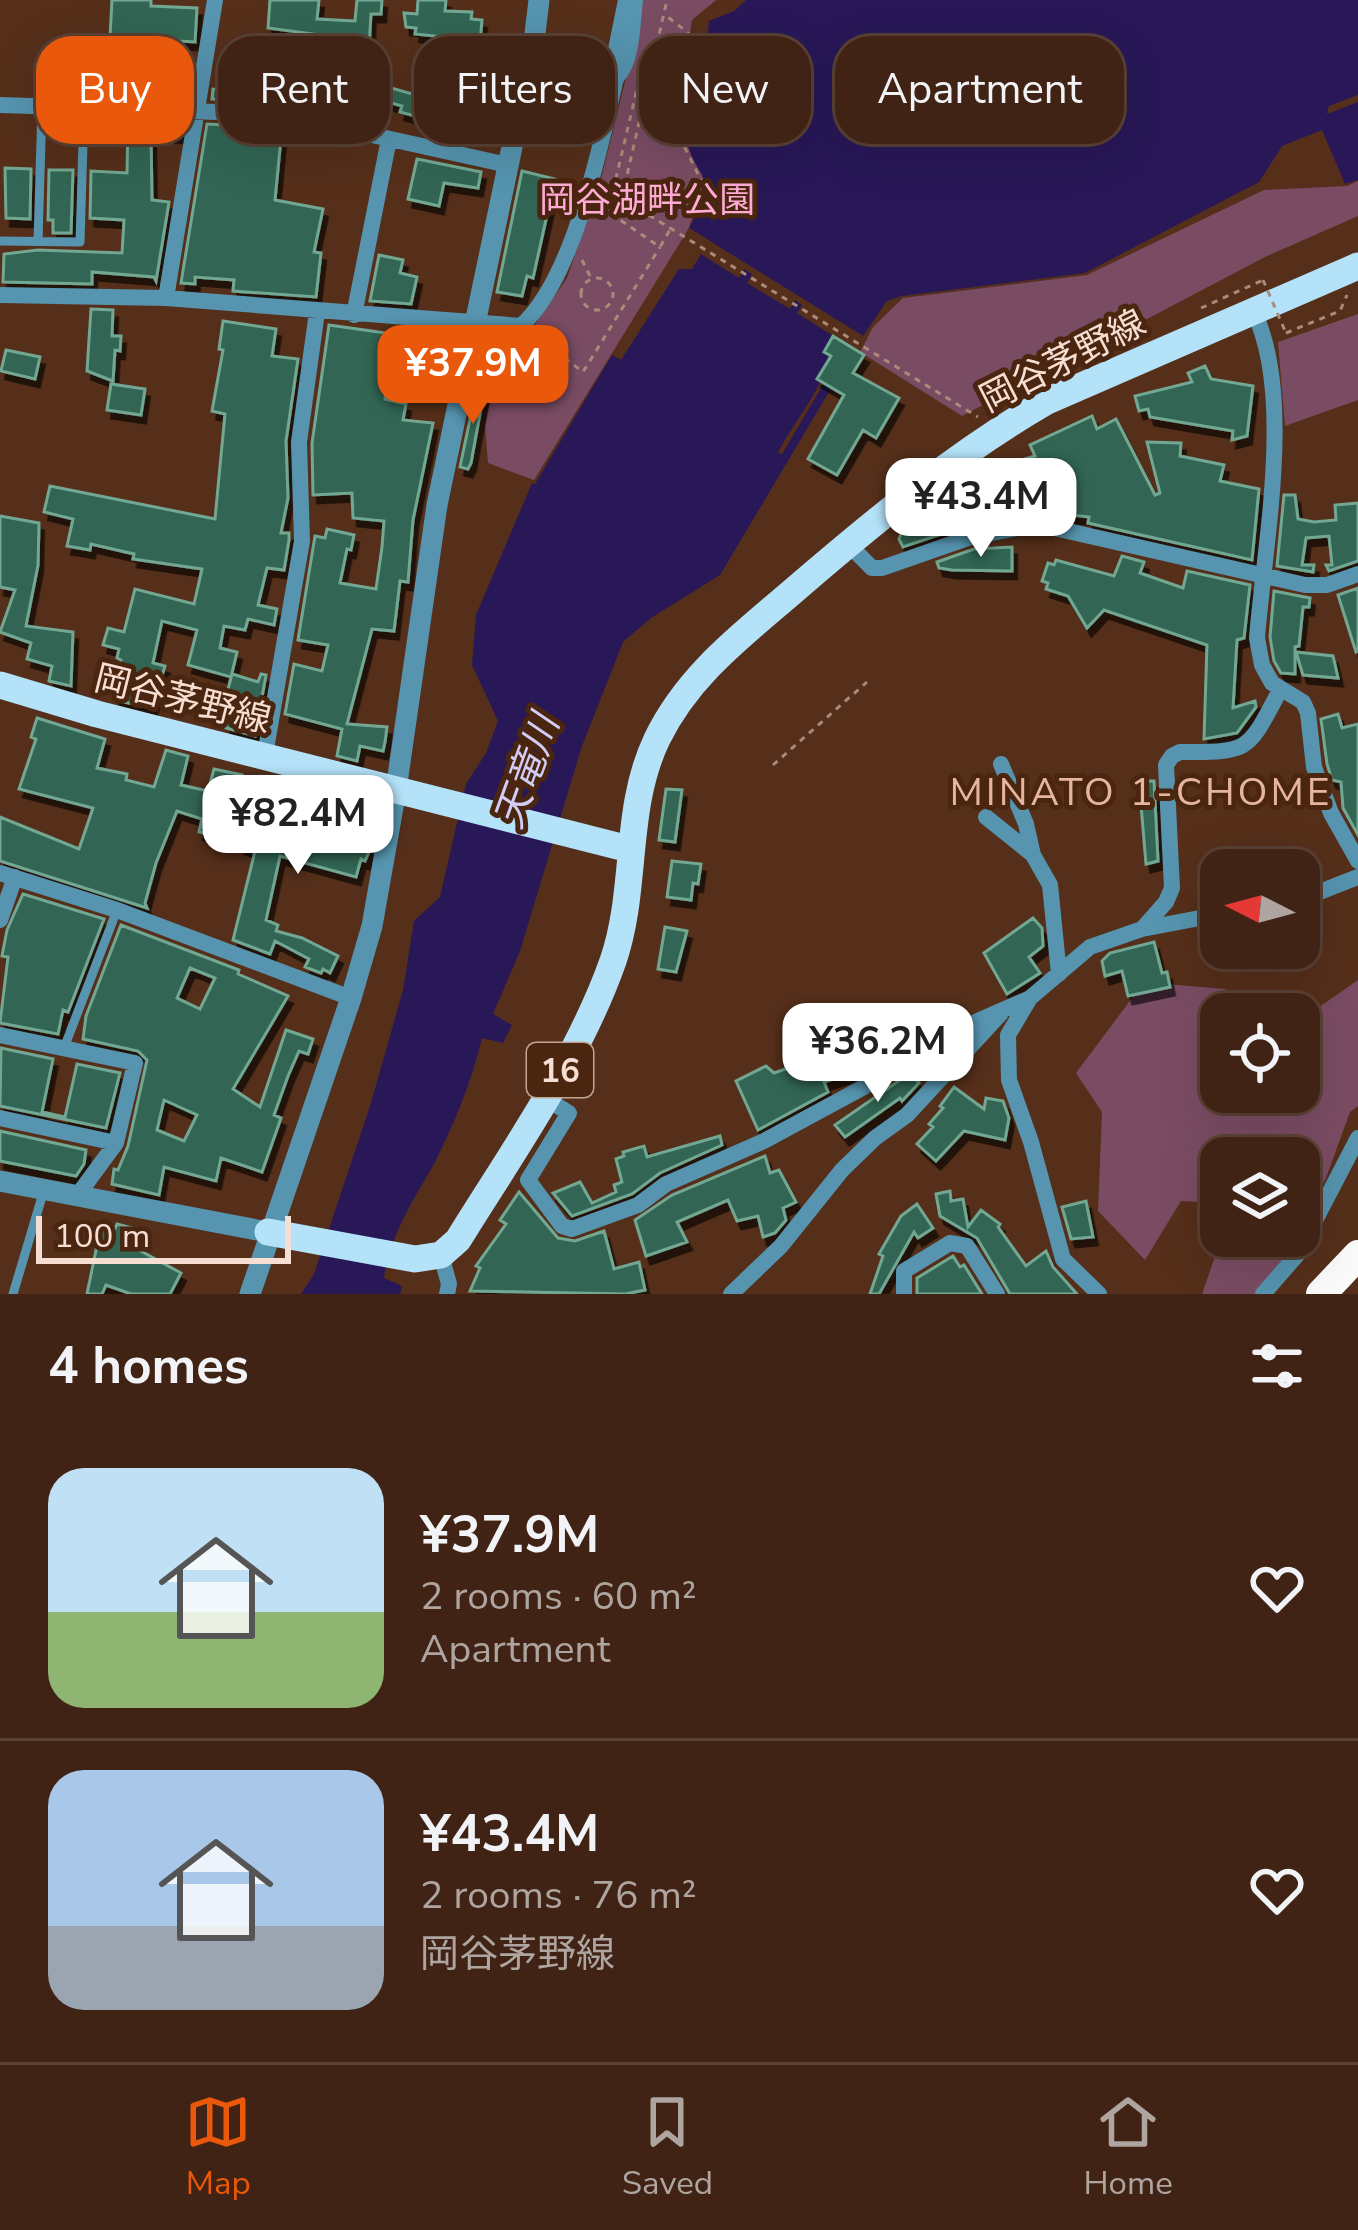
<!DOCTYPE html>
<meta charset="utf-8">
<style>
body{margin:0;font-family:"Nunito Sans","Noto Sans JP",sans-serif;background:#472b1d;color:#f1f3f6;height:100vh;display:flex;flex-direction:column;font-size:45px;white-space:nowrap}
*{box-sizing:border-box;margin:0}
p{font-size:39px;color:#aea4a0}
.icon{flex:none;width:66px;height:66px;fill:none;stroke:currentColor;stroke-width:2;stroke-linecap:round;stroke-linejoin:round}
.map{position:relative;height:1294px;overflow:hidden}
.details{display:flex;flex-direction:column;background:#402314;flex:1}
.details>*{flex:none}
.hud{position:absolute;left:36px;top:36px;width:1287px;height:108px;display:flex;gap:24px}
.needle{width:78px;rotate:276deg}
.tools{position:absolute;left:1200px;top:849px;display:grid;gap:24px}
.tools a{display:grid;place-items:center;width:120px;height:120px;border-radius:24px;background:#402314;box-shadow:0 12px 48px #0002,0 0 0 3px #594034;font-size:60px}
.scale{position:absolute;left:36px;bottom:30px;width:255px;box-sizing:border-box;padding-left:12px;border:6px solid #f7ded2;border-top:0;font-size:33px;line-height:42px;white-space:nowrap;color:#f7ded2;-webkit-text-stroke:9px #4a250f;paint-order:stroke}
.price{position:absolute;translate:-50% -102px;padding:0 27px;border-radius:24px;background:#fff;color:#222;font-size:39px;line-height:78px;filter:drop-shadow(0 3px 6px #0008)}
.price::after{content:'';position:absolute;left:50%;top:72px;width:36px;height:27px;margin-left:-18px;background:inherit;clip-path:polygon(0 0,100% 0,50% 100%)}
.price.current{background:#ea580c;color:#fff}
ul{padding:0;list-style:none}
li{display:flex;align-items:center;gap:36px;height:300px;padding:0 48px}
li+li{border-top:3px solid #594034}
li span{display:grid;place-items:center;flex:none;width:336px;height:240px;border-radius:36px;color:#555}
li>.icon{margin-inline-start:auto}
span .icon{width:144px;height:144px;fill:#fffc;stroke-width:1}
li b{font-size:51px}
h2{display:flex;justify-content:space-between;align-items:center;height:144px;padding:0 48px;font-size:51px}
.tag{padding:0 42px;border-radius:36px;background:#402314;box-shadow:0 12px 48px #0002,0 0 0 3px #594034;font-size:42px;line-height:108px}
.tag.current{background:#ea580c;color:#fff}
.dock{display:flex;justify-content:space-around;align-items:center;height:168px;border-top:3px solid #594034;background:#402314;font-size:33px;color:#aea4a0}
.dock a{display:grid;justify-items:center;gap:6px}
.dock .current{color:#ea580c}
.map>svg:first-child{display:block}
.green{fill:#7a4c63}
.water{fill:#281858}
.pier{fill:#552f1a}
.building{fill:#306553;stroke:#72a893;stroke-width:3;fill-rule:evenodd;filter:url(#shadow)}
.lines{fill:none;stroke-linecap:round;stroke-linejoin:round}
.path{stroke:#aa8b7a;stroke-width:3;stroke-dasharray:6 6;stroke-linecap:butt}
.service{stroke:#5694af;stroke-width:9}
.minor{stroke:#5694af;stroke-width:16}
.tertiary{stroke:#5694af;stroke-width:21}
.primary{stroke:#b4e2f9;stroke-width:27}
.motorway{stroke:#fafafa;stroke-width:30}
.path-bridge{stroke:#aa8b7a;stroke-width:3;stroke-dasharray:6 6;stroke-linecap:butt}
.labels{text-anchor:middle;stroke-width:10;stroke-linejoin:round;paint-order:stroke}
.shield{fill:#4a250f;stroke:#c3a698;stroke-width:3}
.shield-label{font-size:33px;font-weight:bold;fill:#f7ded2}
.park-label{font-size:36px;fill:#ffabd4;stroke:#4a250f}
.street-label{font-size:36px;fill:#f7ded2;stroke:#4a250f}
.water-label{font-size:39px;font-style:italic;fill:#d1cdf6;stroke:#4a250f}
.neighbourhood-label{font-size:39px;letter-spacing:3px;fill:#e5b69d;stroke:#4a250f}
</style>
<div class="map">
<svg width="1358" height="1294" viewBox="0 0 1358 1294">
<defs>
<filter id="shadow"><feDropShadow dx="4.5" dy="8" stdDeviation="0" flood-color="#0009"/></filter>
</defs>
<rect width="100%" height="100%" fill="#552f1a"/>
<path class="green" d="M 640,0 L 716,0 L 692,20 L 676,125 L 705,178 L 689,228 L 534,480 L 488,463 L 485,425 L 496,372 L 480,365 L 484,340 L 522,344 L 529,348 L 534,326 L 567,278 L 601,179 L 638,29 Z
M 1358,181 L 1358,216 L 1265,257 L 962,416 L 860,352 L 873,327 L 903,298 L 1087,275 L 1264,190 L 1347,186 Z
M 1358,314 L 1358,400 L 1285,426 L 1278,342 Z
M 1358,980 L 1358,1106 L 1350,1112 L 1326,1178 L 1299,1232 L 1299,1158 L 1221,1158 L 1221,1203 L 1181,1201 L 1145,1260 L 1098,1211 L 1102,1112 L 1076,1073 L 1144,982 L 1225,989 L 1255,1014 L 1221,1014 L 1221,1092 L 1299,1092 L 1299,1021 Z
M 1222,1236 L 1297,1236 L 1268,1294 L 1202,1294 Z"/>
<path class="water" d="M 746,0 L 1358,0 L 1358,95 L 1329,106 L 1327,114 L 1358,102 L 1358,180 L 1345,184 L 1322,130 L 1282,146 L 1259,182 L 1085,273 L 902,296 L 887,301 L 863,336 L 841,323 L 824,351 L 829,355 C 824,389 793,422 778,453 L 782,454 L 824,383 L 832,387 L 720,575 L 651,618 L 623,642 L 582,746 L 520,951 L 493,1014 L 512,1025 L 503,1043 L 482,1038 C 472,1081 454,1124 434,1164 C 414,1199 389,1237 384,1278 L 402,1286 L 400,1294 L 301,1294 L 314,1274 L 371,1103 L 403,990 L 414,921 L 440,897 L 466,784 L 486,753 L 498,721 L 472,665 L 476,615 L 532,483 L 535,484 L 612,355 L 621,360 L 679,269 L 692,269 L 709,241 L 689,228 C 723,170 694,184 685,133 C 680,102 690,70 697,39 L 708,32 L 709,21 L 734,11 Z"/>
<path class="pier" d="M 689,228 L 868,339 L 867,340 L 861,341 L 844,331 L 838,339 L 797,313 L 802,305 L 795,300 L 790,309 L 747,283 L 752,274 L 744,269 L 739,278 L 696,251 L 702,243 L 686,233 Z"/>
<path class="building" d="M 112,0 L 151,0 L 151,6 L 197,8 L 195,42 L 110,37 Z
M 270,0 L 319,0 L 317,19 L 355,21 L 357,0 L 382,0 L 381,14 L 371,14 L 367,81 L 426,98 L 435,36 L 415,34 L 416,28 L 406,27 L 404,13 L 417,14 L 418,0 L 446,0 L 445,11 L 472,12 L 471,19 L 482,20 L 475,101 L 492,103 L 489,124 L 421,111 L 419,117 L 400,112 L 402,106 L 371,97 L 364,120 L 331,113 L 343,68 L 325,66 L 328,36 L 268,28 Z
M 110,48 L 137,54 L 136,84 L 95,82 L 97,62 L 109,64 Z
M 247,50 L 318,55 L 313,104 L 248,97 L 248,100 L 212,99 L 213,89 L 225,90 L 227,62 L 246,64 Z
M 173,61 L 191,65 L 186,98 L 147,97 L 150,84 L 165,87 Z
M 128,122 L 182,124 L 180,135 L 151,133 L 152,200 L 169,202 L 156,281 L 154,277 L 92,272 L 92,284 L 3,282 L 4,254 L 38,250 L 122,253 L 124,220 L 90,218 L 91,171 L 127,173 Z
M 207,124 L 282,128 L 275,200 L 323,209 L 314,252 L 321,253 L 316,297 L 233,291 L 234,280 L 195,277 L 195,284 L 181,283 Z
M 417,159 L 481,172 L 478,188 L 444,183 L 439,206 L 408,199 Z
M 5,168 L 31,169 L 30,219 L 6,218 Z
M 49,170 L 73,170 L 71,233 L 53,233 L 53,220 L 48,220 Z
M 522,171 L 555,179 L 533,278 L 527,276 L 522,296 L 497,292 Z
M 379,255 L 403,260 L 400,273 L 417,277 L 411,304 L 370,301 Z
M 91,309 L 113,310 L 112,336 L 121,336 L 120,351 L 115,350 L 113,381 L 87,371 Z
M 223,321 L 276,329 L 272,356 L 298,359 L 286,441 L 288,498 L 281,533 L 289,533 L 289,540 L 284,570 L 267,568 L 258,605 L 277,609 L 274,625 L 248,619 L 245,630 L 224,626 L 220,648 L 237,652 L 231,677 L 188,665 L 197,630 L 162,621 L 153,663 L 165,666 L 152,708 L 115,700 L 121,660 L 117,658 L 119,649 L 103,645 L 108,628 L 124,632 L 135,589 L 194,604 L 202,569 L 133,559 L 134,554 L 91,544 L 90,550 L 67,546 L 73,519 L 44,512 L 50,486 L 215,519 L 225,414 L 212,411 L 223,350 L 219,349 Z
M 329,325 L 393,334 L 391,351 L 400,357 L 387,381 L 385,399 L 406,404 L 403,420 L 433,423 L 413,520 L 408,582 L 400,581 L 394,631 L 372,629 L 347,724 L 387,727 L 385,742 L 383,751 L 360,746 L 357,761 L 337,756 L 342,729 L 285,714 L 294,664 L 322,671 L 328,645 L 298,640 L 315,536 L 325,538 L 327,529 L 354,535 L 351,550 L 347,549 L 340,583 L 376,589 L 382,547 L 384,521 L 353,518 L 352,493 L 313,495 L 312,443 Z
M 833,336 L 864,355 L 853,373 L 899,398 L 876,438 L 863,430 L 837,475 L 808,459 L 844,395 L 817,379 L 831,356 L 824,352 Z
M 6,350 L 40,357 L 35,379 L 1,371 Z
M 1205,366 L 1211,379 L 1253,386 L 1247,436 L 1232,440 L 1233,431 L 1150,417 L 1148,409 L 1139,411 L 1135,396 L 1192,382 L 1188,373 Z
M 486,381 L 471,463 L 468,469 L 460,467 L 477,386 Z
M 111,384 L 145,389 L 141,415 L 107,410 Z
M 1092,416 L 1097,429 L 1116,419 L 1155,495 L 1160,493 L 1147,442 L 1181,443 L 1180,456 L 1224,465 L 1220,481 L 1259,489 L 1252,560 L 1088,523 L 1089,517 L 1039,511 L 968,525 L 903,547 L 899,539 L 901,534 L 970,497 L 968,494 L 974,490 L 970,485 L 1001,466 L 1035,456 L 1030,445 Z
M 1284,495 L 1295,495 L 1298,519 L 1314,522 L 1336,520 L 1335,505 L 1358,503 L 1358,561 L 1329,571 L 1326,565 L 1332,565 L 1329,536 L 1306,538 L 1302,565 L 1314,565 L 1313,572 L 1277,566 Z
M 0,516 L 39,523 L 38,565 L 26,626 L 73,632 L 71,686 L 49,681 L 52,666 L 27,659 L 31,643 L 0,632 L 15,590 L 0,587 Z
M 1012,547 L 1012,571 L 952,570 L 939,568 L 937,562 L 974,549 Z
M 1122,556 L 1144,562 L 1140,573 L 1183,588 L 1187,571 L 1250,585 L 1244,638 L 1237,640 L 1233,708 L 1255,701 L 1256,707 L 1237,733 L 1204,739 L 1207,645 L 1104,610 L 1087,628 L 1068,596 L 1046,589 L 1048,583 L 1042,581 L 1048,563 L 1054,565 L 1056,560 L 1114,576 Z
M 1358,588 L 1358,651 L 1356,652 L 1338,595 Z
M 1274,591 L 1310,598 L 1309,607 L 1303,607 L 1299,646 L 1295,647 L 1295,674 L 1281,673 L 1274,661 L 1270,637 Z
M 1296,652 L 1333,656 L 1338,678 L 1303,675 Z
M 232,674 L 258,682 L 261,674 L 266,675 L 255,736 L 226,728 L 231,698 L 226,697 Z
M 1338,714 L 1342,728 L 1358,724 L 1358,835 L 1343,808 L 1341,782 L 1332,780 L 1327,764 L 1321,719 Z
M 37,718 L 105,739 L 97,768 L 127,774 L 126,780 L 154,787 L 166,750 L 188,756 L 181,785 L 208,791 L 214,769 L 242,775 L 227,839 L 199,832 L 202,819 L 177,811 L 156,863 L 145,903 L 147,908 L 0,861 L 0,817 L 79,849 L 93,808 L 19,789 L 36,739 L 31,737 Z
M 1139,781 L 1154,781 L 1158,861 L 1146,864 Z
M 666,789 L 682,790 L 675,842 L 659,840 Z
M 314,804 L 368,823 L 364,845 L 371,847 L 365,861 L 361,859 L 356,877 L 280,856 L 266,920 L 278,925 L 276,931 L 302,938 L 338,956 L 330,973 L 323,969 L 321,973 L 305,967 L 309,959 L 275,941 L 270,954 L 233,940 L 255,851 L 241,846 L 245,832 L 290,844 L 302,811 L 310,814 Z
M 672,861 L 701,864 L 698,884 L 693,883 L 691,900 L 667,897 Z
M 23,894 L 104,919 L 68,1012 L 63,1010 L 58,1034 L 0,1023 L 8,957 L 2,956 L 7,930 Z
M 1033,918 L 1042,928 L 1043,946 L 1029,957 L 1040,973 L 1007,994 L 984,953 Z
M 121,925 L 239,970 L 238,974 L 288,996 L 233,1089 L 260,1107 L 286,1030 L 313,1039 L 308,1054 L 299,1051 L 288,1076 L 274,1115 L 281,1118 L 262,1172 L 221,1158 L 216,1181 L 164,1167 L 159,1195 L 112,1184 L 114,1169 L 118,1170 L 128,1146 L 147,1060 L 138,1051 L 83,1039 L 86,1016 ZM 190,968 L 215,978 L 200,1009 L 177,998 ZM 164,1100 L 197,1115 L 184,1141 L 157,1130 Z
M 665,927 L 687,931 L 676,972 L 658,969 Z
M 1154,942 L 1162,973 L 1167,972 L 1170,987 L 1128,996 L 1122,971 L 1105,976 L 1102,961 L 1110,953 Z
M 891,1039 L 895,1052 L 853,1078 L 851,1073 L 824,1082 L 828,1092 L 758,1130 L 736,1081 L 766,1066 L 774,1073 L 857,1044 L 856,1041 Z
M 1,1048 L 53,1059 L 42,1112 L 65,1117 L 77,1064 L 120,1073 L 106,1128 L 0,1106 Z
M 910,1073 L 919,1083 L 902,1101 L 900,1098 L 845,1137 L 835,1125 Z
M 954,1087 L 984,1109 L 986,1098 L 1003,1101 L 1009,1118 L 1005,1140 L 964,1131 L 936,1161 L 917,1144 L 933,1127 L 929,1124 L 943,1108 L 940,1106 Z
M 0,1131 L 86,1150 L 84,1164 L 76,1176 L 0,1161 Z
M 720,1136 L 722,1145 L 660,1173 L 632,1194 L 572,1216 L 553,1193 L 580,1182 L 592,1203 L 616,1192 L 614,1185 L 622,1182 L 616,1159 L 624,1156 L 623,1152 L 644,1146 L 647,1157 Z
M 765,1156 L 770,1173 L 779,1170 L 796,1202 L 783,1208 L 786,1220 L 775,1233 L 763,1237 L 758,1216 L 737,1221 L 728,1200 L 677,1222 L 687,1242 L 646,1256 L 635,1220 L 672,1195 Z
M 950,1191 L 951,1201 L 963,1199 L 968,1227 L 981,1210 L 1000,1224 L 998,1227 L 1026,1266 L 1046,1251 L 1053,1267 L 1077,1294 L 1010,1294 L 977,1238 L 940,1216 L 936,1194 Z
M 519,1192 L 558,1238 L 575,1241 L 604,1231 L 614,1269 L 639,1262 L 645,1290 L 625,1294 L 470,1291 L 480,1268 L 476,1266 L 506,1224 L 500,1220 Z
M 1086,1201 L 1093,1237 L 1071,1239 L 1062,1207 Z
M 917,1204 L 933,1228 L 918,1238 L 914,1232 L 879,1294 L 870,1294 L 883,1256 L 879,1254 L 901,1216 Z
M 117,1224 L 143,1231 L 139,1250 L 181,1273 L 170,1294 L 131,1294 L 106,1285 L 102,1294 L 87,1294 L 101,1226 L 115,1229 Z
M 953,1256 L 960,1267 L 964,1265 L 982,1294 L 917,1294 L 917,1278 Z"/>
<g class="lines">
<path class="path" d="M 625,184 L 691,209 L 701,180 L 677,132 L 692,36 L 664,14
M 608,190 L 978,417
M 613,191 L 641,72
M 614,192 L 625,184 L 667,0
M 601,207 L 660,247 L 671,228
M 582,260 L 591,278
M581 294a16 16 0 1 1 32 0a16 16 0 1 1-32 0Z
M 1201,308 L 1263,280
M 1286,333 L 1340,311 L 1347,295
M 536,336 L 583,372 L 660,247
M 773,765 L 867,682"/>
<path class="service" d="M 0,241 L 80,242 L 84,110
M 38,241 L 42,107
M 64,1048 L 117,910
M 13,1294 L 44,1190"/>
<path class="minor" d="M 617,77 C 633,59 632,24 635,0
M 0,105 L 277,114 L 508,165
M 0,295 L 166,298 L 521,326 C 574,278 600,148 616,78 L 612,69 L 626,0
M 166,298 L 215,0
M 1253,310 C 1295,394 1264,546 1257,638 L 1262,665 L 1272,683 L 1303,702 L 1308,713 L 1314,767 L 1331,813 L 1358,861
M 354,315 L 389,139
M 848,544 L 872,568 L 882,568 L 971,537 L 1037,524 L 1305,585 L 1327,585 L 1358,574
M 265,755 L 302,541 L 299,442 L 317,312
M 1001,764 L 1026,824 L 1033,855 L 1050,885 L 1059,974
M 986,817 L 1032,854
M 0,873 L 117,910 L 351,998
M 1299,900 L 1358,877
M 0,920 L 15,877
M 1143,928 L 1166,902 L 1172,888 L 1166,765 L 1172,756 L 1180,752 C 1251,752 1247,752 1280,690
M 1030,998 L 1008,1035 L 1009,1080 L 1031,1142 L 1063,1259 L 1099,1294
M 0,1035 L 135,1063 L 116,1143 L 0,1118
M 545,1098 L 569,1113 L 528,1180 L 562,1226 L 572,1229 L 638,1205 L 666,1184 L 764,1141 L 875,1081 L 937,1039 L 1030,998 L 1090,947 L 1142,929 L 1221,914
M 77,1196 L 116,1143
M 441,1255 L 449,1284 L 447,1294
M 731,1294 L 781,1246 L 842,1170 L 875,1138 L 907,1115 L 1002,1012
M 904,1294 L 904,1271 L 950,1243 L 967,1246 L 997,1294
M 1263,1294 L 1297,1255 L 1358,1138"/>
<path class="tertiary" d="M 0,1181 L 268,1232
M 250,1294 L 351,998 L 372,926 L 396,790 L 437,505 L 534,42 L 539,0"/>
<path class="primary" d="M 0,685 L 97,714 L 629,849
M 268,1232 L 415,1259 L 441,1255 L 458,1240 C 513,1151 578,1060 613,961 C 638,888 623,810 657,739 C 689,673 745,633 799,586 C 877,519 957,453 1047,401 L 1358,266"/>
<path class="motorway" d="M 1321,1294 L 1358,1255"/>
<path class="path-bridge" d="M 1263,280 L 1286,333"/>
</g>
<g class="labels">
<rect class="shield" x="527" y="1043" width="66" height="54" rx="9"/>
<g class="shield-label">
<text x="560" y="1082">16</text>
</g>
<g class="park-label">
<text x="647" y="212">岡谷湖畔公園</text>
</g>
<g class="street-label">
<text transform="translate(1062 360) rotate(-27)" y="13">岡谷茅野線</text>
<text transform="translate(183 698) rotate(14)" y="13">岡谷茅野線</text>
</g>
<g class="water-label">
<text transform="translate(526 771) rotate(-70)" y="14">天竜川</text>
</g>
<g class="neighbourhood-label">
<text x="1141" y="805">MINATO 1-CHOME</text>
</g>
</g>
</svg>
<div class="tools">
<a><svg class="needle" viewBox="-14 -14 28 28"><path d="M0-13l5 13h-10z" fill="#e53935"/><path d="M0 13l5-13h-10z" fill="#aea4a0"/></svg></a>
<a><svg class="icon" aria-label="locate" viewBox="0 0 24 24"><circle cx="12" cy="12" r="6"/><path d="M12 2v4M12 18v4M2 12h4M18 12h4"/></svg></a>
<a><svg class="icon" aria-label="layers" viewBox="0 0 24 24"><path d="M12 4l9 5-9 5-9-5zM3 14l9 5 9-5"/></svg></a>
</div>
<div class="scale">100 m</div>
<b class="price current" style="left:473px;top:427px">¥37.9M</b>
<b class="price" style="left:981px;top:560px">¥43.4M</b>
<b class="price" style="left:298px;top:877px">¥82.4M</b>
<b class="price" style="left:878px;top:1105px">¥36.2M</b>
<div class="hud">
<a class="tag current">Buy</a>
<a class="tag">Rent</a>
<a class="tag">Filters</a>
<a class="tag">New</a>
<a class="tag">Apartment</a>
</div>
</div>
<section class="details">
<h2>4 homes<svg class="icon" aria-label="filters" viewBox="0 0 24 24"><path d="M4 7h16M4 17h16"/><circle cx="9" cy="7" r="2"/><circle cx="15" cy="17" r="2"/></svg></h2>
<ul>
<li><span style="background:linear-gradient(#bfe0f5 60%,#8fb573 0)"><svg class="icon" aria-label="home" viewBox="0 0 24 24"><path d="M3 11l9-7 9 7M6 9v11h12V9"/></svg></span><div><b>¥37.9M</b><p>2 rooms · 60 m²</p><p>Apartment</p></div><svg class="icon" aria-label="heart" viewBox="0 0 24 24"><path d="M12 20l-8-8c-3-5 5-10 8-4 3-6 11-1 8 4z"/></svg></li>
<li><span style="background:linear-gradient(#a9c7e8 65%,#9aa5b1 0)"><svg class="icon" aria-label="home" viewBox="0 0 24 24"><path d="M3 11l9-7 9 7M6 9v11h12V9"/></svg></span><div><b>¥43.4M</b><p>2 rooms · 76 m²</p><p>岡谷茅野線</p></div><svg class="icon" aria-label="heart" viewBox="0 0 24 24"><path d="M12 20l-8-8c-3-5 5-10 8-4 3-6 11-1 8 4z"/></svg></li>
</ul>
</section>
<nav class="dock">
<a class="current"><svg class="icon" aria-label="map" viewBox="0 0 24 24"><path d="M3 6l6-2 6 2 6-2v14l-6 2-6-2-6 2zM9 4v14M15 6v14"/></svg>Map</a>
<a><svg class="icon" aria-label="saved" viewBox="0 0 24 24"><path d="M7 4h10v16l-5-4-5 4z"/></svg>Saved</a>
<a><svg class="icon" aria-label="home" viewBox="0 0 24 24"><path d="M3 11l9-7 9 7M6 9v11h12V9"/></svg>Home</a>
</nav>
